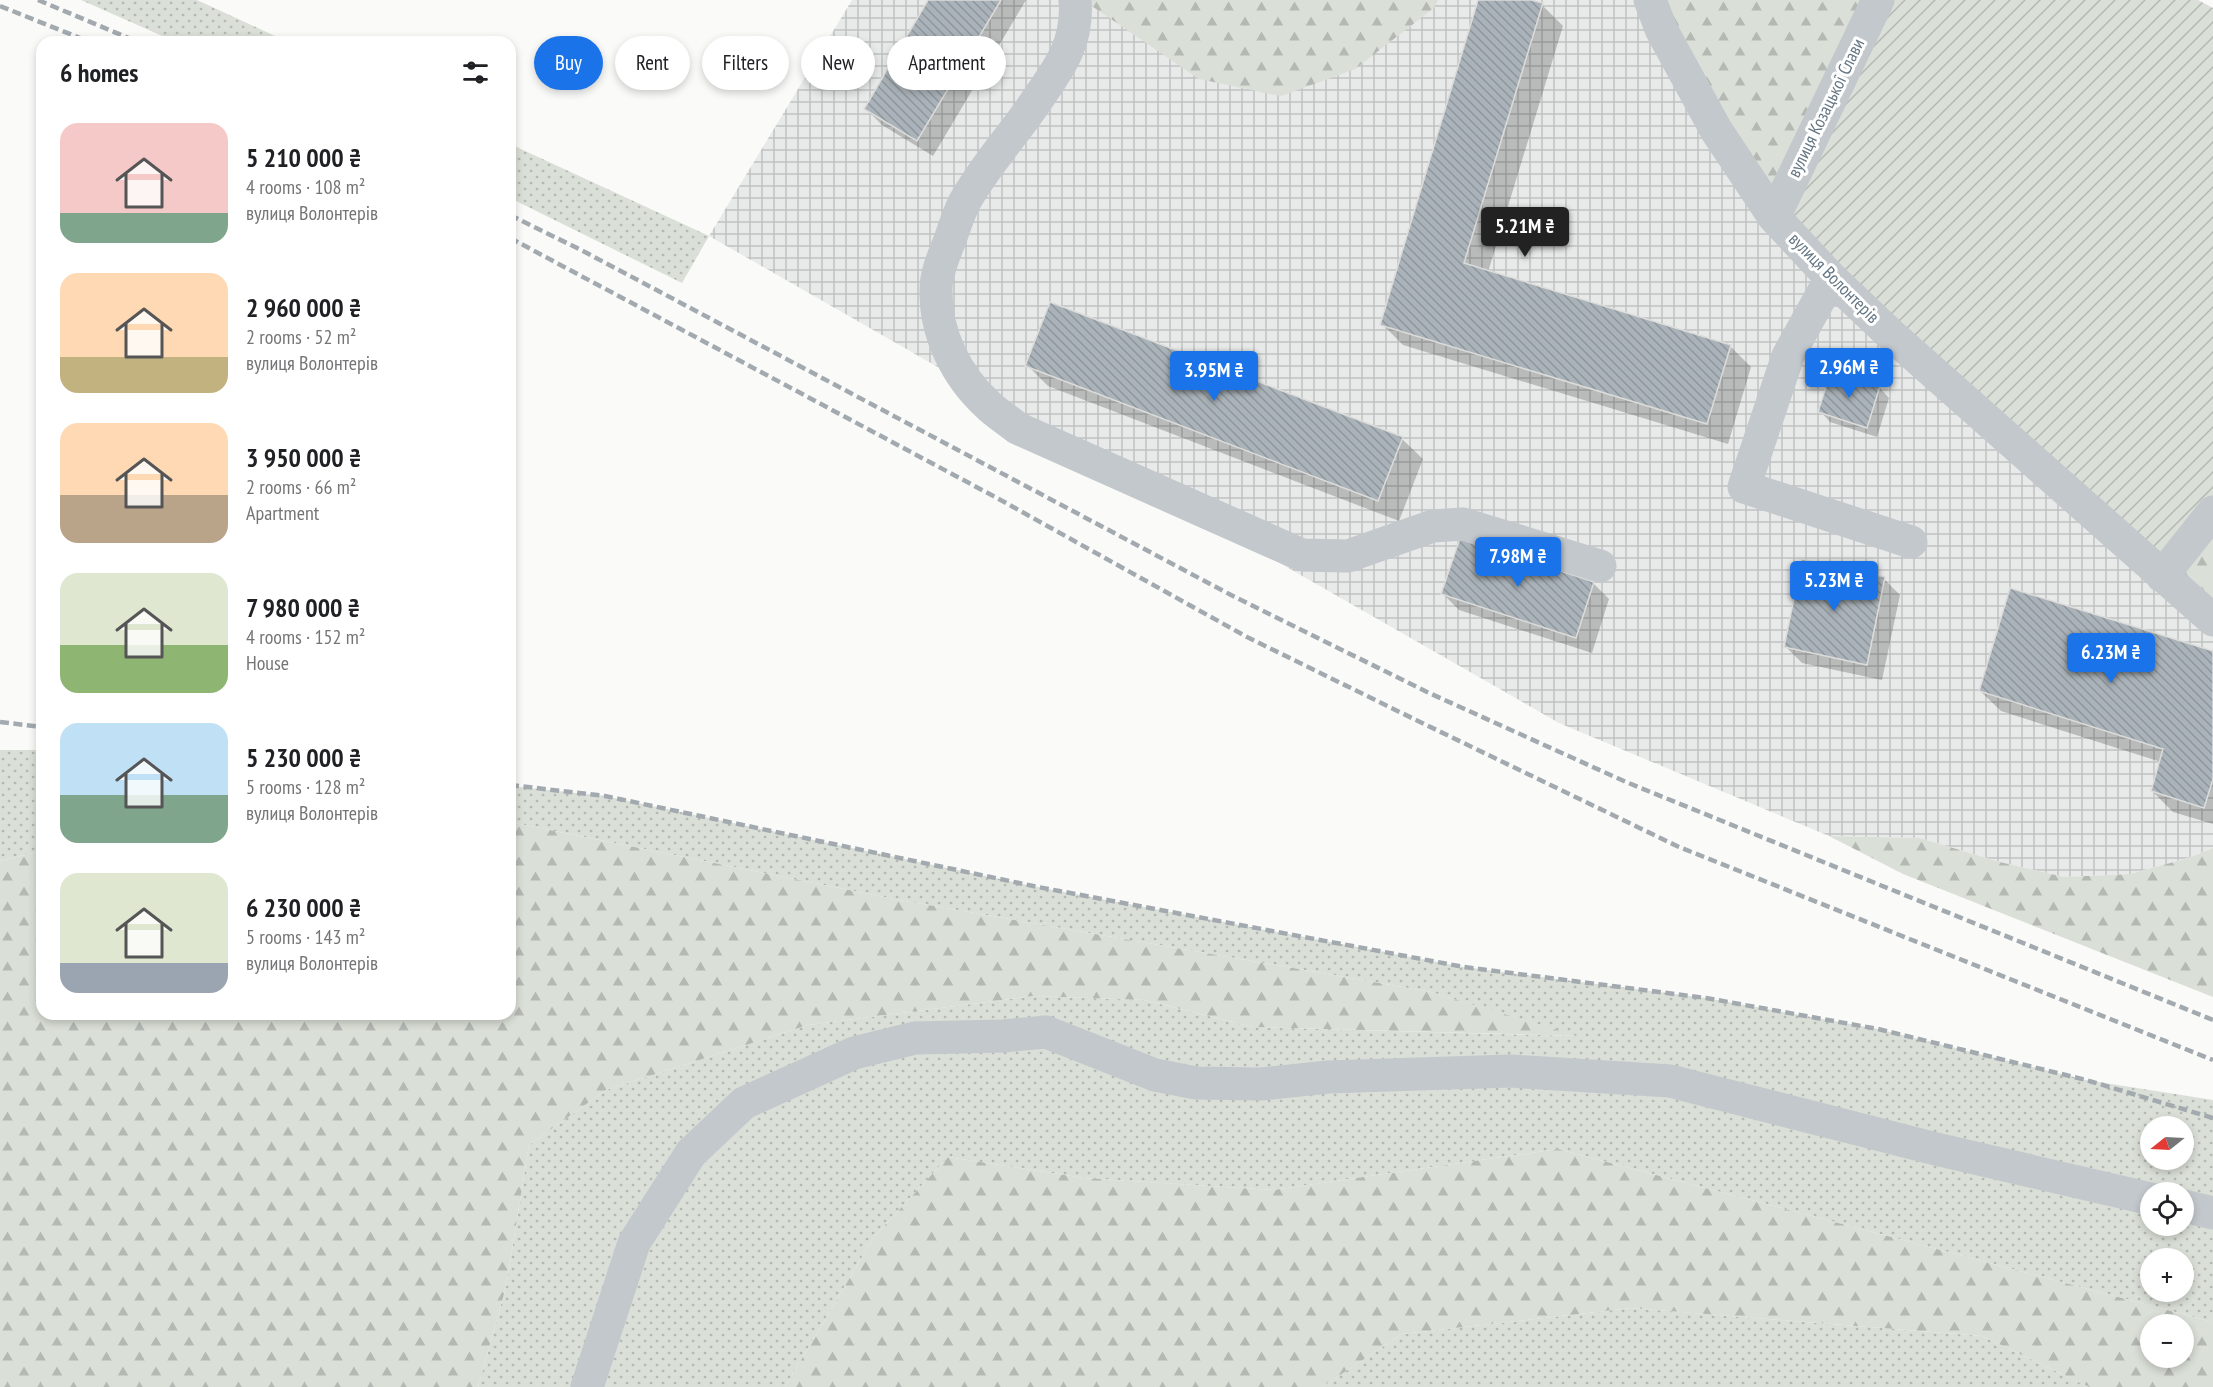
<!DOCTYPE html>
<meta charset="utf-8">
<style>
body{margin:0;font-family:"PT Sans Narrow",sans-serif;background:#f6f6f6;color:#202124;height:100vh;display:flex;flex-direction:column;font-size:22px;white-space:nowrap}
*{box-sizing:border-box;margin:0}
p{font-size:20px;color:#757577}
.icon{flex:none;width:33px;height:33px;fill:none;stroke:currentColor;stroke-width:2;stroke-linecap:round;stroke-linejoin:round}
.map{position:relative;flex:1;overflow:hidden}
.details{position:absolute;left:36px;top:36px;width:480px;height:984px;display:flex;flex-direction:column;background:#fff;border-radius:18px;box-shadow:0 3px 9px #0003}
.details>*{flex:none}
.guide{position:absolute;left:534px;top:36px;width:570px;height:54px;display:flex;gap:12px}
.needle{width:39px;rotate:252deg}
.fabs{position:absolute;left:2140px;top:1116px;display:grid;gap:12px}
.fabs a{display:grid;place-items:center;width:54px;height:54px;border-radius:50%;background:#fff;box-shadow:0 3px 9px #0003;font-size:30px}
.price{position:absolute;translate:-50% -51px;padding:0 14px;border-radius:6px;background:#1a73e8;color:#fff;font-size:20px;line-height:39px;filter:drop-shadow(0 2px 3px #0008)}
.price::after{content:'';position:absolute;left:50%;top:36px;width:18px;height:14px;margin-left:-9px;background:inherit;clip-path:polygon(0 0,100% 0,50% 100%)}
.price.active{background:#222;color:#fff}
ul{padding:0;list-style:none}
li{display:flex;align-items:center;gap:18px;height:150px;padding:0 24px}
li span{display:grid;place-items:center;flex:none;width:168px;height:120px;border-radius:18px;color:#555}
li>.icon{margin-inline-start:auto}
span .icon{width:72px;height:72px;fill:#fffc;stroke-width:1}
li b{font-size:26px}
h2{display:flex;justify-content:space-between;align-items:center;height:72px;padding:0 24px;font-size:26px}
.pill{padding:0 21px;border-radius:27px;background:#fff;box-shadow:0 3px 9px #0003;font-size:21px;line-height:54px}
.pill.active{background:#1a73e8;color:#fff}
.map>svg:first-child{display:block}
.industrial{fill:url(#industrial-grid)}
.grass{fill:url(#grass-dots);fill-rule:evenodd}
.forest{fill:url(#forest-firs);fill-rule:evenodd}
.garden{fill:url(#garden-furrows)}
.shadow{fill:#0003}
.building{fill:url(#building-back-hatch);stroke:#dcdcda;stroke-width:1.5}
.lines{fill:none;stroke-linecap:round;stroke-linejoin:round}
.minor{stroke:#c3c8cc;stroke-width:33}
.rail{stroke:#a2aab0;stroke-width:4.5;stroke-dasharray:9 4.5;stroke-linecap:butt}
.labels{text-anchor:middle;stroke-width:6;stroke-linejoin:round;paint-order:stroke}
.street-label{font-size:18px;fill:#657683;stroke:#fff}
</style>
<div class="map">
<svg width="2213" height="1387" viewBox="0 0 2213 1387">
<defs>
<pattern id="industrial-grid" width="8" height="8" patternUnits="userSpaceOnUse" patternTransform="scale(1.5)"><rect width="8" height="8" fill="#e8e9e9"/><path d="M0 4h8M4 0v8" fill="none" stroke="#c0c1c2"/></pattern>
<pattern id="grass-dots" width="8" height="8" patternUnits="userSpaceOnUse" patternTransform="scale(1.5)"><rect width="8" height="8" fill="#dadfd7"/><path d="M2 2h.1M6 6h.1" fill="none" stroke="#b4b9b4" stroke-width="1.8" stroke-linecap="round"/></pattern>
<pattern id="forest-firs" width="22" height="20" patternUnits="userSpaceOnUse" patternTransform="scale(1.5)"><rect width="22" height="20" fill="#dadfd7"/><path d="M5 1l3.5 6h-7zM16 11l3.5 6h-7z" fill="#b4b9b4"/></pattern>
<pattern id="garden-furrows" width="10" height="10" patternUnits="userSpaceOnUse" patternTransform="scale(1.5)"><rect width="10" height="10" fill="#dadfd7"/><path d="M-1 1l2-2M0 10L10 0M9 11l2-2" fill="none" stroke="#b4b9b4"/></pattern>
<pattern id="building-back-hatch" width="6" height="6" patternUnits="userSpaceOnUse" patternTransform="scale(1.5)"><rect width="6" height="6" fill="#aab3b9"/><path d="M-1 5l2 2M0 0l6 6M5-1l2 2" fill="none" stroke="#8e969c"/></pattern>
</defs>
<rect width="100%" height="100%" fill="#fafaf8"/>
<path class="industrial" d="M 852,0 L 1083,0 L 1433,8 L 1438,0 L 1650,0 L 2213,620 L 2213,848 L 2188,858 L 2130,874 L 2064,877 L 2000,862 L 1920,838 L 1829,836 L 1559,723 L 709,236 Z"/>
<path class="grass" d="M 81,0 L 197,0 L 288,42 L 176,42 Z
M 510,144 L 709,236 L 682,283 L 510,198 Z
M 0,750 L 42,750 L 42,851 L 0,861 Z
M 510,786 L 605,796 L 1038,887 L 1464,967 L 1706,998 L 1878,1029 L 2086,1080 L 2213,1100 L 2213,1322 L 1558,1149 L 1273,1190 L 1084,1178 L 948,1157 L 874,1237 L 785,1387 L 478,1387 L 506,1287 L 529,1145 L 606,1090 L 808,1025 L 1033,996 L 1144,1000 L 1253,1027 L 1574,1036 L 1431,992 L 894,899 L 510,822 ZM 2151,1126 L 2184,1126 L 2184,1160 L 2151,1160 ZM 2151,1192 L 2184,1192 L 2184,1226 L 2151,1226 ZM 2151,1258 L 2184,1258 L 2184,1292 L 2151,1292 Z
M 1631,1308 L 1982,1336 L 2089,1387 L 1322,1387 L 1402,1334 Z"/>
<path class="forest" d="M 1083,0 L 1438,0 L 1434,8 L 1355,69 L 1281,96 L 1199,79 Z
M 1650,0 L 1878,0 L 1774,217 Z
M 2213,512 L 2213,620 L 2162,576 Z
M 510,822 L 894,899 L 1431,992 L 1577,1036 L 1253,1027 L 1144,1000 L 1033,996 L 808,1025 L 606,1090 L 529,1145 L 506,1287 L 478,1387 L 0,1387 L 0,861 L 42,851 L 42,1014 L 510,1014 Z
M 1829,836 L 1920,838 L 2000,862 L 2064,877 L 2130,874 L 2188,858 L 2213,848 L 2213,997 L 1903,874 Z
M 1558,1149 L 2213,1322 L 2213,1387 L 2089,1387 L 1982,1336 L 1631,1308 L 1402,1334 L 1322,1387 L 785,1387 L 874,1237 L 948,1157 L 1084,1178 L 1273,1190 ZM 2184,1324 L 2184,1358 L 2151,1358 L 2151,1324 Z"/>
<path class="garden" d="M 1878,0 L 2198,0 L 2213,8 L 2213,512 L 2162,576 L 1774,217 Z"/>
<path class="shadow" d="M 930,0 L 1026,0 L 933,156 L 882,125 L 866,109 Z
M 1480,0 L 1526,0 L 1542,5 L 1563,26 L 1488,272 L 1730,346 L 1751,367 L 1728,444 L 1403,345 L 1382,324 Z
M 1027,365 L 1402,439 L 1423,459 L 1399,521 L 1048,386 Z
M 1879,387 L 1889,398 L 1877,437 L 1830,422 L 1820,411 Z
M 1884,579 L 1900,595 L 1882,680 L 1802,663 L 1786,647 Z
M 1593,583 L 1609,599 L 1592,653 L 1459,610 L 1443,594 Z
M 2213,653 L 2213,824 L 2173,812 L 2152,791 L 2161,762 L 2001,711 L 1980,691 Z"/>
<path class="building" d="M 928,0 L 1001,0 L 917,141 L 864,109 Z
M 1478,0 L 1531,0 L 1543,3 L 1464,263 L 1731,345 L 1707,424 L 1380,325 Z
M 1050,302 L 1403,437 L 1378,501 L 1025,366 Z
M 1831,371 L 1880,386 L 1867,428 L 1818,412 Z
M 1460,538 L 1594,582 L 1576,638 L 1441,594 Z
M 1802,559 L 1885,577 L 1867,665 L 1784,647 Z
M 2010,588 L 2213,651 L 2213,779 L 2204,808 L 2151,791 L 2163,749 L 1979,691 Z"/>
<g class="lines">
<path class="minor" d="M 1075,0 C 1079,47 1055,73 1030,110 C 1008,141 982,170 964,203 C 959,213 955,225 951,237 C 945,253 936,272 936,289 C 935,333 956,376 988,405 C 997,414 1008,420 1017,428 L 1302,555 L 1348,556 L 1433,526 L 1463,524 L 1600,566
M 1650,0 L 1661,29 L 1716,130 L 1774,217 L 1831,278 L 1889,333 L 2213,620
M 1774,217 L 1878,0
M 1831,278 L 1788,356 L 1744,487 L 1911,542
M 2162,576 L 2213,512
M 2184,1206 L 2213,1213
M 587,1387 L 634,1243 L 691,1153 L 744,1103 L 854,1053 L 915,1038 L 1003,1036 L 1046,1032 L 1155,1075 L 1196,1083 L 1261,1084 L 1328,1077 L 1510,1071 L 1670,1081 L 1936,1149 L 2151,1199"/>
<path class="rail" d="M 38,0 L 138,42
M 0,6 L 90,42
M 510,215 L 583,251 L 1231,595 L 1427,692 L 1626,782 L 2213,1020
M 510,238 L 997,498 L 1247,637 L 1418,721 L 1679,847 L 2213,1060
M 0,722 L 42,727
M 510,785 L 605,796 L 1038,887 L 1464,967 L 1706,998 L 1878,1029 L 2086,1080 L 2213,1118"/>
</g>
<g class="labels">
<g class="street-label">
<text transform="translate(1826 108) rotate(-64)" y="6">вулиця Козацької Слави</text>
<text transform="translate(1834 278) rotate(45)" y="6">вулиця Волонтерів</text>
</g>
</g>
</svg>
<div class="fabs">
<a><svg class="needle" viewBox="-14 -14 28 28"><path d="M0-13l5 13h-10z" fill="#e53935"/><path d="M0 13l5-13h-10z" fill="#757577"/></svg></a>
<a><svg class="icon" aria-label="locate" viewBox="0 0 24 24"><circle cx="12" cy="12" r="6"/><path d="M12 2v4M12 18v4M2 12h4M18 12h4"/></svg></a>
<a>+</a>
<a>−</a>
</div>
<b class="price active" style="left:1525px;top:258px">5.21M ₴</b>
<b class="price" style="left:1849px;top:399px">2.96M ₴</b>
<b class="price" style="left:1214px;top:402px">3.95M ₴</b>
<b class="price" style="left:1518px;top:588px">7.98M ₴</b>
<b class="price" style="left:1834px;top:612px">5.23M ₴</b>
<b class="price" style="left:2111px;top:684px">6.23M ₴</b>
<div class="guide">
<a class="pill active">Buy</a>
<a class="pill">Rent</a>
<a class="pill">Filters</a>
<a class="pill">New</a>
<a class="pill">Apartment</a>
</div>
<section class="details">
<h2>6 homes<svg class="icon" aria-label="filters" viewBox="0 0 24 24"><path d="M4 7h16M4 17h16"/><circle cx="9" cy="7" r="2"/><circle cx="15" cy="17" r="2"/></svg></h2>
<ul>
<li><span style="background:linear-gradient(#f6c9c9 75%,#7fa58c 0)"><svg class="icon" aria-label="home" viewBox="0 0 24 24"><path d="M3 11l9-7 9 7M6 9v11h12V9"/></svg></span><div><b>5 210 000 ₴</b><p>4 rooms · 108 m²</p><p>вулиця Волонтерів</p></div></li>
<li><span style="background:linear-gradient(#ffd9b3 70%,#c2b280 0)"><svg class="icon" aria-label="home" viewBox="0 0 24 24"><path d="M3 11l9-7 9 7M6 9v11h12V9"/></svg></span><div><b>2 960 000 ₴</b><p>2 rooms · 52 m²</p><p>вулиця Волонтерів</p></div></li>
<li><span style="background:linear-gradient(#ffd9b3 60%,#b9a48a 0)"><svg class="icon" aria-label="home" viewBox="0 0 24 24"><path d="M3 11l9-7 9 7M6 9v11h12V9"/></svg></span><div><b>3 950 000 ₴</b><p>2 rooms · 66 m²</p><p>Apartment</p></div></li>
<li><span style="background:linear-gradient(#dfe7d0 60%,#8fb573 0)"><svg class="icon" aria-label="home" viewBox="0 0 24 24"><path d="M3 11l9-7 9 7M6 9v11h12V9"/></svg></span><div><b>7 980 000 ₴</b><p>4 rooms · 152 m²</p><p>House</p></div></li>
<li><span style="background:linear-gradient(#bfe0f5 60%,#7fa58c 0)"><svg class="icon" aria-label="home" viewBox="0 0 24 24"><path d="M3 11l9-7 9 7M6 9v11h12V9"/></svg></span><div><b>5 230 000 ₴</b><p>5 rooms · 128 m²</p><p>вулиця Волонтерів</p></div></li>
<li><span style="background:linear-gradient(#dfe7d0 75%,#9aa5b1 0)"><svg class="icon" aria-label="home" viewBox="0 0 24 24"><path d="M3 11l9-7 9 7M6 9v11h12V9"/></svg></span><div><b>6 230 000 ₴</b><p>5 rooms · 143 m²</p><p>вулиця Волонтерів</p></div></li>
</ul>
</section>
</div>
